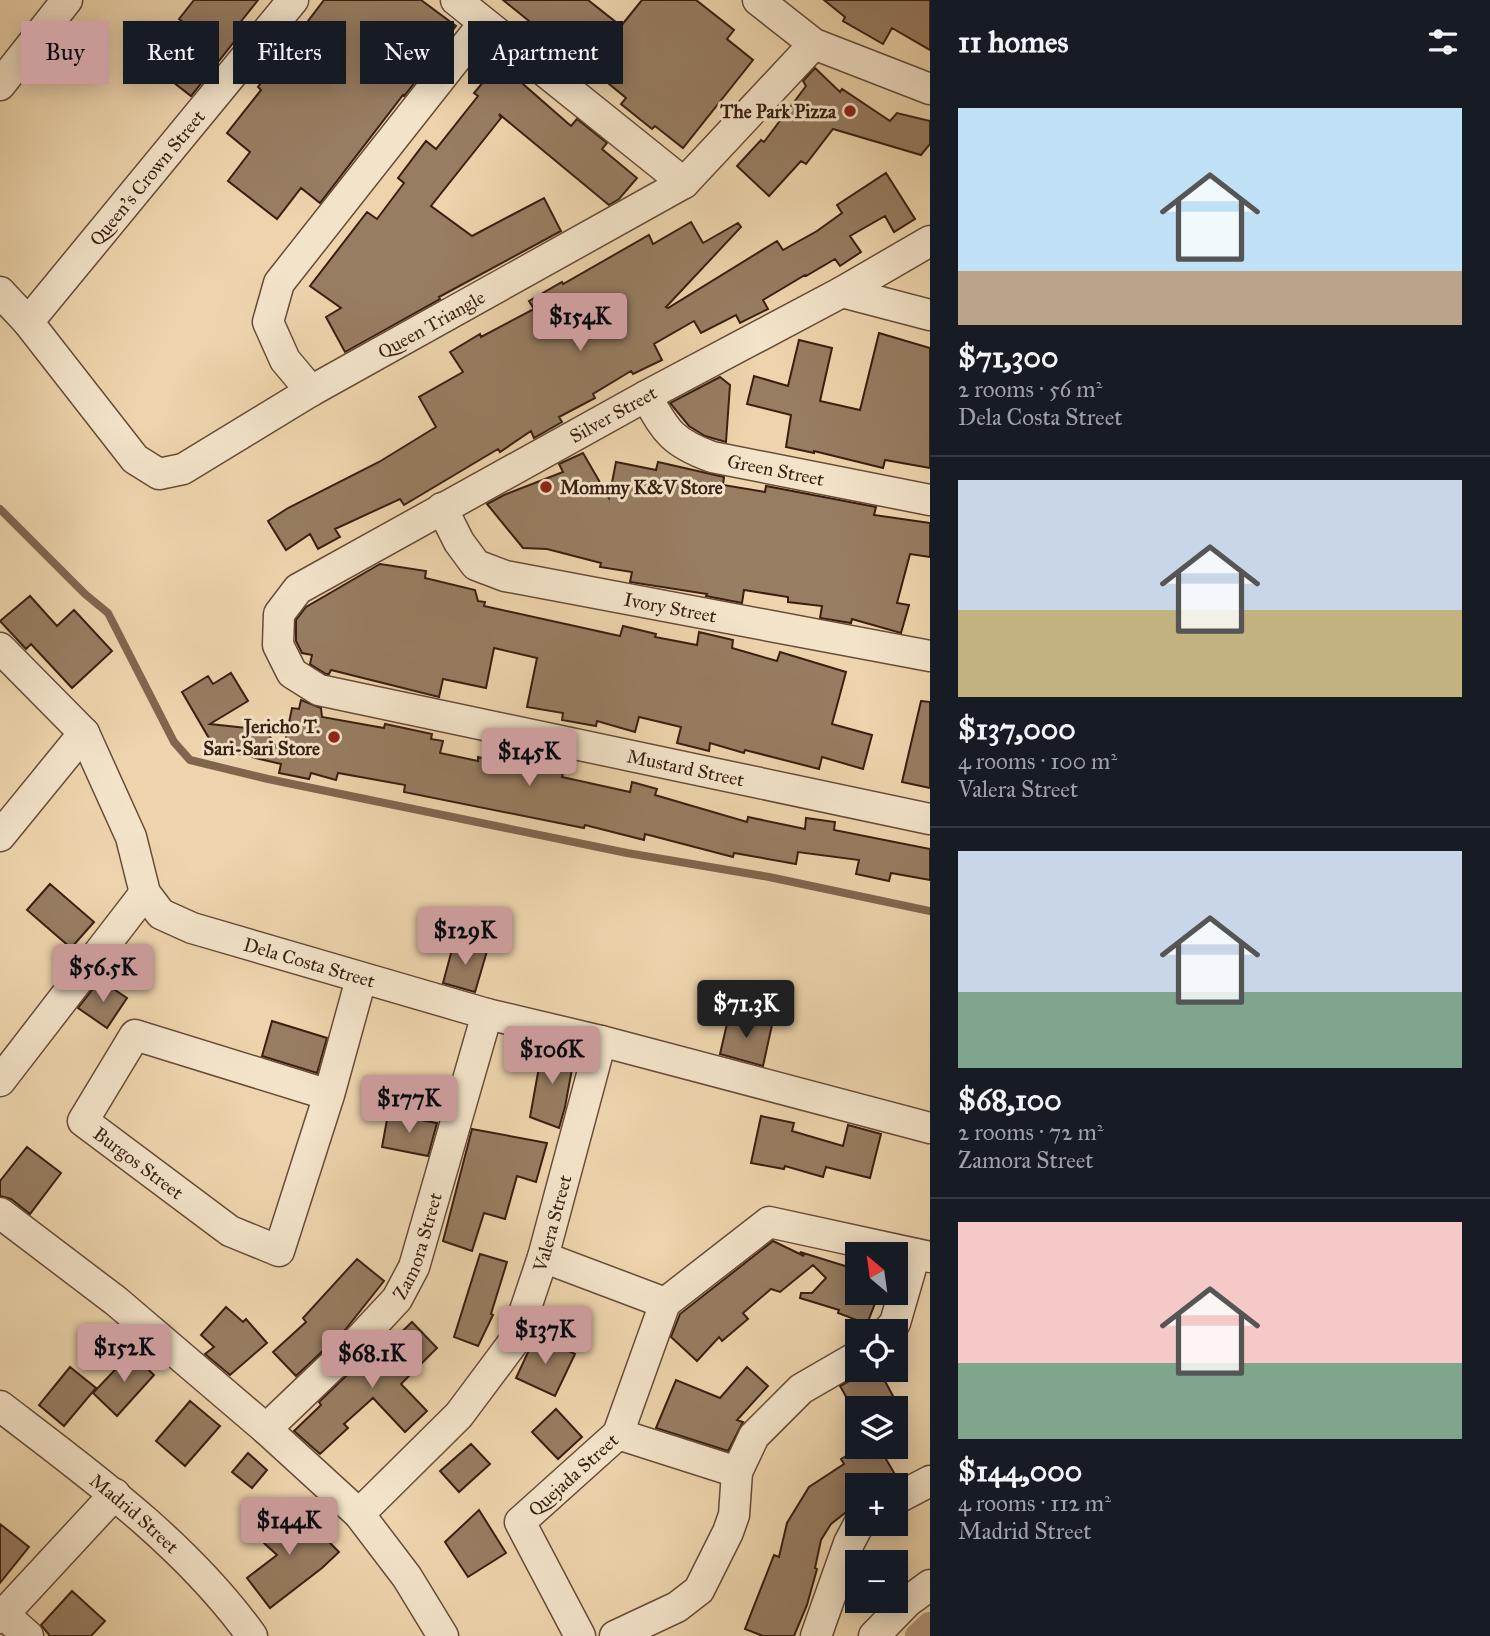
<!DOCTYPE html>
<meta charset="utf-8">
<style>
body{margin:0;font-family:"IM FELL Great Primer",serif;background:#20242c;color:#f1f3f6;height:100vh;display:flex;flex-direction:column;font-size:26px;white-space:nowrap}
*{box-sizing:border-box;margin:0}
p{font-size:23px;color:#9ea1a6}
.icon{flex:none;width:38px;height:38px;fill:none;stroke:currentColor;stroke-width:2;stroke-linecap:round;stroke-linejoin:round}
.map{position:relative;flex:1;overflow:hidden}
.drawer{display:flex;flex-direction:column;background:#171b24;width:560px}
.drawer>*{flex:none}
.banner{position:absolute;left:21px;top:21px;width:665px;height:63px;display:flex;gap:14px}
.needle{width:46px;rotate:331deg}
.fabs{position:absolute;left:845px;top:1242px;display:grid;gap:14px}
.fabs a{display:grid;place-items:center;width:63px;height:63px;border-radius:0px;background:#171b24;box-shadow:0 4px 18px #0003;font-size:35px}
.price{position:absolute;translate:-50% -60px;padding:0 16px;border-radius:7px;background:#c59692;color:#111;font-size:23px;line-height:46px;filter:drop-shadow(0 2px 4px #0008)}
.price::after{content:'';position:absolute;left:50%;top:42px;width:21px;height:16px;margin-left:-10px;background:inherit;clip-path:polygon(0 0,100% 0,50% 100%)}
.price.active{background:#222;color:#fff}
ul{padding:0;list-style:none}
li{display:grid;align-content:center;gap:14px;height:371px;padding:0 28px}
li+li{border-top:2px solid #363941}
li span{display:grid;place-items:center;height:217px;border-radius:0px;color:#555}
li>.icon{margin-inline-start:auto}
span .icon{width:126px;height:126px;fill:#fffc;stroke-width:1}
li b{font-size:30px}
h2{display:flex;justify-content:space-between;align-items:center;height:84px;padding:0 28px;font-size:30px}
.chip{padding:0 24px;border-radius:0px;background:#171b24;box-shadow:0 4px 18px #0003;font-size:24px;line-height:63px}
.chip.active{background:#c59692;color:#111}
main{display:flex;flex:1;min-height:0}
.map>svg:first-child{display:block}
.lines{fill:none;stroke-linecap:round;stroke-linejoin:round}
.stream{stroke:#81664e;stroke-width:8}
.canal{stroke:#b09677;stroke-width:26}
.building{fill:#977d62;stroke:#3a1f11;stroke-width:2}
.minor-casing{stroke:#674c38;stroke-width:33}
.minor{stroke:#f3e3c9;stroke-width:30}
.poi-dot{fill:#8f2418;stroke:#f3e3c9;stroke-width:2.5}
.labels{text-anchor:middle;stroke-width:6;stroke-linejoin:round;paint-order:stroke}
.poi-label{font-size:19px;font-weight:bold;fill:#3a1f11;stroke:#f3e3c9;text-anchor:end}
.street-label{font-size:19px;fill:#3a1f11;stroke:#f3e3c9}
</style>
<main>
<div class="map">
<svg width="930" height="1636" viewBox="0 0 930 1636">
<rect width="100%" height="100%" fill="#edd4ac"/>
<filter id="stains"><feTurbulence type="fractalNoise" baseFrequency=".00286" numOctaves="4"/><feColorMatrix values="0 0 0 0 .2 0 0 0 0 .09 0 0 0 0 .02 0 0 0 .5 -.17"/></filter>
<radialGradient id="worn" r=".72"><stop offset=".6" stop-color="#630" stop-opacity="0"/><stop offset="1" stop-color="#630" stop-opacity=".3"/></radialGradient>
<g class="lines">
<path class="stream" d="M 0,509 L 85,594 L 108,613 L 174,742 L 190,760 L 268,779 L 627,853 L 769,877 L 930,911"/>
<path class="canal" d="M 918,1636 L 930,1625"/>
</g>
<path class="building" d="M 194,0 L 258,0 L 239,24 L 245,28 L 191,96 L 150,64 L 183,22 L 179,19 Z
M 324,0 L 421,0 L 456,26 L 429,61 L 431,62 L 404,96 L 403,95 L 320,203 L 301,188 L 277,219 L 228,181 L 250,152 L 227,133 L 261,90 L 258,87 Z
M 503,0 L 588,0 L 621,26 L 642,0 L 696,0 L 734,30 L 727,39 L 753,60 L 683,148 L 655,126 L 652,129 L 621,104 L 626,98 L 586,65 L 581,72 L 545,43 L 550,38 Z
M 824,0 L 930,0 L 930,50 L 892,28 L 883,44 L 843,21 L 845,17 Z
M 499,63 L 571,126 L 577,119 L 607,143 L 602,149 L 637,178 L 619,199 L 609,205 L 499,114 L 501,118 L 431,206 L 472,236 L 544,198 L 561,231 L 439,297 L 440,299 L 345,352 L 326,317 L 341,308 L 310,286 L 367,212 L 377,219 L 404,183 L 398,178 L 426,141 L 436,149 L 478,96 L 474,93 Z
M 815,68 L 840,92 L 842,89 L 890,121 L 897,113 L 930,121 L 930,144 L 921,155 L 833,129 L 806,164 L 801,161 L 769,196 L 737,166 L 761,140 L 764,142 L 806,86 L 803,81 Z
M 886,173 L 915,219 L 894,232 L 885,216 L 850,236 L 861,252 L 840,266 L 835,259 L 806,276 L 805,275 L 763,300 L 768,309 L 740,323 L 736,315 L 701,333 L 694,321 L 654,344 L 662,360 L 633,374 L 631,371 L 593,394 L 595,398 L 559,417 L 562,422 L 534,438 L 531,431 L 500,452 L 498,449 L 404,505 L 400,499 L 335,529 L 340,537 L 318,549 L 310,534 L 286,550 L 268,521 L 288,508 L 379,462 L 436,427 L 419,397 L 463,372 L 450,352 L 480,334 L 481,337 L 534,309 L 529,301 L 562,282 L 563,284 L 649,235 L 653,244 L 691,222 L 703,243 L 738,223 L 741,227 L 666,307 L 668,308 L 777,241 L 783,250 L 817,231 L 842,213 L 837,205 Z
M 879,333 L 930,348 L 930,468 L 885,460 L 883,468 L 814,451 L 814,453 L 786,447 L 791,415 L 747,404 L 754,376 L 788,386 L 799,340 L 832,348 L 820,401 L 860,410 Z
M 720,377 L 730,385 L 726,442 L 705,436 L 689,426 L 670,403 Z
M 583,453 L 609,498 L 616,462 L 656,470 L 658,462 L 724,477 L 723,485 L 765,492 L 766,486 L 876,507 L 874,515 L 930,523 L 930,557 L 910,554 L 897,603 L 909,605 L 901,633 L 852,619 L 851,623 L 820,618 L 822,606 L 788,602 L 788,597 L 744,590 L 742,603 L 706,596 L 707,594 L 630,582 L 632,572 L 600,567 L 601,563 L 547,549 L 523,548 L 487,504 L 504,495 L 563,472 L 559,464 Z
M 380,564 L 426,571 L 425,578 L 475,590 L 478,601 L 485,602 L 484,606 L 620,636 L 623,626 L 656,634 L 655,637 L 697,645 L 699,632 L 733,640 L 732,648 L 777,661 L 780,652 L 846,672 L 832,724 L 872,735 L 863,769 L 822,757 L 819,769 L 745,750 L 744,753 L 710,743 L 709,751 L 677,743 L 681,727 L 639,717 L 635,732 L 597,721 L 596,726 L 562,720 L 563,713 L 527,707 L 537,658 L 494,648 L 486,688 L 443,679 L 439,697 L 331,670 L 329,674 L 326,674 L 310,664 L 312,655 L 302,653 L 296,641 L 296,620 L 306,607 Z
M 30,596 L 57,626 L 74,610 L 112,651 L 72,688 L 31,644 L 26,649 L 0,621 Z
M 231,673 L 248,701 L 210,724 L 266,730 L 282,757 L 292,708 L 299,709 L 301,700 L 321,708 L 322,717 L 384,728 L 385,724 L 432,734 L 431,739 L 443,741 L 440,753 L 478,761 L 478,757 L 508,764 L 509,757 L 541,764 L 542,757 L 566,763 L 562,777 L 630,792 L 632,782 L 657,789 L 655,795 L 747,822 L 748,817 L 805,829 L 806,818 L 835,822 L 834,830 L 930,849 L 930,880 L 891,873 L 889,881 L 856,874 L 859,860 L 798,852 L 796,864 L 734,853 L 733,857 L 645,834 L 644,840 L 585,825 L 584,828 L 404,792 L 405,785 L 338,773 L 336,780 L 311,773 L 309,779 L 279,773 L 281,764 L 209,747 L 210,740 L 182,692 L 208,676 L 213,684 Z
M 921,701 L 930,702 L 930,788 L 902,782 Z
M 50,884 L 94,922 L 71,948 L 27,910 Z
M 454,942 L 487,951 L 475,992 L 443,983 Z
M 100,980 L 127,998 L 107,1028 L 78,1008 Z
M 729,1015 L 772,1025 L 763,1066 L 720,1054 Z
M 272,1021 L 327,1038 L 317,1073 L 262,1056 Z
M 543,1045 L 575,1053 L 565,1107 L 559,1128 L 530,1117 Z
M 388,1114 L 437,1123 L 428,1156 L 382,1147 Z
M 761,1116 L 794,1123 L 792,1131 L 843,1146 L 848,1125 L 881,1134 L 870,1178 L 826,1167 L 823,1177 L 785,1166 L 784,1169 L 751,1163 Z
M 472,1129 L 547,1143 L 536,1182 L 517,1176 L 505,1219 L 484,1213 L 472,1251 L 443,1241 Z
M 27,1147 L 61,1173 L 30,1214 L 11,1199 L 0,1196 L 0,1181 Z
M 773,1241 L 804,1256 L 800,1252 L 858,1270 L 858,1293 L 879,1293 L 867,1324 L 838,1313 L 839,1310 L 800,1298 L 801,1293 L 812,1293 L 826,1278 L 813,1265 L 780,1292 L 771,1289 L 743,1313 L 748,1319 L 722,1341 L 719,1337 L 697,1361 L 671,1337 L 680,1314 Z
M 480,1254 L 507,1262 L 491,1314 L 493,1315 L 478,1346 L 454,1337 Z
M 357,1259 L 384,1281 L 345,1330 L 296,1376 L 273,1352 L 306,1322 L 303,1318 Z
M 226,1307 L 243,1322 L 246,1319 L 267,1343 L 230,1375 L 205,1354 L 214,1347 L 201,1335 Z
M 412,1322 L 437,1348 L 401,1384 L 427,1411 L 405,1432 L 373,1398 L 344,1424 L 348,1428 L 320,1454 L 294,1431 L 321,1405 L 319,1402 L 377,1346 L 382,1351 Z
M 536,1335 L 575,1354 L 555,1396 L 516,1378 Z
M 131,1353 L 154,1375 L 117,1416 L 93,1393 Z
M 70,1367 L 96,1388 L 64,1426 L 39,1405 Z
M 747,1367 L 768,1386 L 737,1420 L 743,1422 L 728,1451 L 656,1428 L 676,1380 L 720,1398 Z
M 869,1370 L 879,1370 L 901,1411 L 896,1414 L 896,1409 L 858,1409 L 858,1418 L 840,1386 Z
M 190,1401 L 220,1426 L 185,1466 L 156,1441 Z
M 556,1409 L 582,1437 L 558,1459 L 532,1432 Z
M 471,1444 L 490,1464 L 459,1492 L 440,1471 Z
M 861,1447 L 879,1447 L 897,1478 L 885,1486 L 858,1486 L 858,1507 L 849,1510 L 831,1524 L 821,1540 L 815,1568 L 817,1569 L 807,1605 L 794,1636 L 763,1636 L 745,1629 L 774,1555 L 779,1557 L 787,1523 L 809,1487 L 844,1464 L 841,1459 Z
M 248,1453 L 267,1470 L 252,1488 L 232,1472 Z
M 284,1507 L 312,1539 L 319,1532 L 339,1552 L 322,1568 L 270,1608 L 247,1578 L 277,1555 L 253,1533 Z
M 479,1510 L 506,1553 L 468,1577 L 445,1542 Z
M 0,1524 L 29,1547 L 0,1583 Z
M 72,1591 L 105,1621 L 91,1636 L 50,1636 L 41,1625 Z"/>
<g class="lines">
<g class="minor-casing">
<g id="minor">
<path d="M 456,0 L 684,183"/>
<path d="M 758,0 L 814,44 L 930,89"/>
<path d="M 0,85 L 67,0"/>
<path id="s1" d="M 930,241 L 842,292 L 646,396 L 298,589 L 279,614 L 278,645 L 292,673 L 319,690 L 930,819"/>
<path id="s2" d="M 0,292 L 28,322 L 135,459 L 159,474 L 183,469 L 311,391 L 684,183 L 814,44"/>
<path d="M 842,292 L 930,315"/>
<path id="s3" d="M 28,322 L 293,0"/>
<path d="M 311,391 L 285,360 L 268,322 L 279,283 L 484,23"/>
<path id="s4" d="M 646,396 C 666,431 671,442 712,457 L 930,500"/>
<path id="s5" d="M 442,508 L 459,542 L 476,565 L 505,576 L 930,656"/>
<path id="s6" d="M 0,648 L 84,733 L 131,837 L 145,893 L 161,914 L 192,928 L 487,1014 L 601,1041 L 930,1128"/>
<path d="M 0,836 L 84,733"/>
<path d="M 0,1081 L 145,893"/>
<path id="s7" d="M 329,1095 L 135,1035 L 83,1121 L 230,1231 L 279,1251 L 329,1095 L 361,979"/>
<path d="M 0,1213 L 116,1301 L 266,1429 L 359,1514 L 407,1577 L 443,1636"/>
<path d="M 543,1257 L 665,1303"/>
<path d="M 665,1303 L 769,1222 L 930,1257"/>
<path d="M 887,1332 L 895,1323 L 915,1254"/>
<path id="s8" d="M 0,1406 C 89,1474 186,1544 252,1636"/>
<path id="s9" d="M 266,1429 L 357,1342 L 397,1299 L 414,1267 L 487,1014"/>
<path d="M 618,1434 L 737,1472"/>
<path d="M 896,1499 L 930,1481"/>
<path id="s10" d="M 359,1514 L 459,1415 L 515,1340 L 543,1257 L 601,1041"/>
<path d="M 0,1611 L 28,1636"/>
<path d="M 0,1618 L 115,1494"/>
<path id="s11" d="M 580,1636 L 520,1522 L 618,1434 L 665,1303"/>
<path d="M 615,1636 L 677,1607 L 699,1590 L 728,1532 L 734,1515 L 737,1472 L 754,1436 L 801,1389 L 858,1356"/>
<path d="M 816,1636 L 849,1543 L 859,1524"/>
<path d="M 874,1636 L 907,1602 L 930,1585"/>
</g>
</g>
<use href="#minor" class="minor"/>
</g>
<g class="poi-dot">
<circle cx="850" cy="111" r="7"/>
<circle cx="546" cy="487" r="7"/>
<circle cx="334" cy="737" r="7"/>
</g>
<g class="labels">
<g class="poi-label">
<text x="836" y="118">The Park Pizza</text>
<text x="560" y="494" text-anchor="start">Mommy K&amp;V Store</text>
<text x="320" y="733">Jericho T.<tspan x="320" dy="22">Sari-Sari Store</tspan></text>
</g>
<g class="street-label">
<text dy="7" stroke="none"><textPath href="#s3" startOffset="187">Queen's Crown Street</textPath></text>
<text dy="7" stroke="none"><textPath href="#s2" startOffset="555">Queen Triangle</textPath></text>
<text transform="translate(613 414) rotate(-29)" y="7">Silver Street</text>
<text dy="7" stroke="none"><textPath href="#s4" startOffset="158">Green Street</textPath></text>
<text dy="7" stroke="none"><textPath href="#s5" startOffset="266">Ivory Street</textPath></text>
<text dy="7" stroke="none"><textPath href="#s1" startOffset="1222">Mustard Street</textPath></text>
<text dy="7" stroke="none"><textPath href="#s6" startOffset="474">Dela Costa Street</textPath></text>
<text dy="7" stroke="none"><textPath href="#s7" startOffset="373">Burgos Street</textPath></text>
<text dy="7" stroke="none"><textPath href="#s10" startOffset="357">Valera Street</textPath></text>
<text dy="7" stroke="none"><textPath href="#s9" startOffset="242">Zamora Street</textPath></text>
<text dy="7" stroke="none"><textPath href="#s11" startOffset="200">Quejada Street</textPath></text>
<text dy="7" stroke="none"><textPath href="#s8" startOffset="172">Madrid Street</textPath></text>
</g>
</g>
<rect width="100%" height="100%" filter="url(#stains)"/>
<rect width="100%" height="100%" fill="url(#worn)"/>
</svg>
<div class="fabs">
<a><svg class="needle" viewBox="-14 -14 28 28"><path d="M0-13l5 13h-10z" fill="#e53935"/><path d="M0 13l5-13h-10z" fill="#9ea1a6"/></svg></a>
<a><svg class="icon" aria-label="locate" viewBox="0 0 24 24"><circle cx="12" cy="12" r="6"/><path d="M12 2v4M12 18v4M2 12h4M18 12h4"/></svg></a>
<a><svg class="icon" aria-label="layers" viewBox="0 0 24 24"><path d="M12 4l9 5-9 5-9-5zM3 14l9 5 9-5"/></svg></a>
<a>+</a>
<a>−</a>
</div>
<b class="price" style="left:580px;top:353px">$154K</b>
<b class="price" style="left:529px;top:788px">$145K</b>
<b class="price" style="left:465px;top:967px">$129K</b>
<b class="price" style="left:103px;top:1004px">$56.5K</b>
<b class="price active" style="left:746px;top:1040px">$71.3K</b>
<b class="price" style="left:552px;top:1086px">$106K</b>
<b class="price" style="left:409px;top:1135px">$177K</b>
<b class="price" style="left:545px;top:1366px">$137K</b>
<b class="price" style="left:124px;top:1384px">$152K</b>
<b class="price" style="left:372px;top:1390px">$68.1K</b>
<b class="price" style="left:289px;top:1557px">$144K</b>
<div class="banner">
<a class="chip active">Buy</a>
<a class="chip">Rent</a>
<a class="chip">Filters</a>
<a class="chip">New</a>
<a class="chip">Apartment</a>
</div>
</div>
<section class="drawer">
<h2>11 homes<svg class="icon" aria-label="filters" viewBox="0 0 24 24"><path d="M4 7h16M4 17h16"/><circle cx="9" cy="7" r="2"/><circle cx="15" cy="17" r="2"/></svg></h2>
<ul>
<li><span style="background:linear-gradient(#bfe0f5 75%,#b9a48a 0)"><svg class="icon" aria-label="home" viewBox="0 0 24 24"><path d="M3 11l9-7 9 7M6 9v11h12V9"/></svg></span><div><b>$71,300</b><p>2 rooms · 56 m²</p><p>Dela Costa Street</p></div></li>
<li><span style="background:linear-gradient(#c9d6e8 60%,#c2b280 0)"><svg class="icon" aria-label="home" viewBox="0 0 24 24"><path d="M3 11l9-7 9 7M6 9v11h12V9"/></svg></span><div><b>$137,000</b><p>4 rooms · 100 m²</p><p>Valera Street</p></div></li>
<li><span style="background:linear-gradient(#c9d6e8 65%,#7fa58c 0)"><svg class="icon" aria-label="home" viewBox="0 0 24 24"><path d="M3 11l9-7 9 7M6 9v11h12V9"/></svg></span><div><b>$68,100</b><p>2 rooms · 72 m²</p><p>Zamora Street</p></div></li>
<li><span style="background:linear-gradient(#f6c9c9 65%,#7fa58c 0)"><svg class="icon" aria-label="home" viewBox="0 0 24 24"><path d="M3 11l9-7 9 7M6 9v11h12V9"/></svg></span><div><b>$144,000</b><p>4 rooms · 112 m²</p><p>Madrid Street</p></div></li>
</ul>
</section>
</main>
